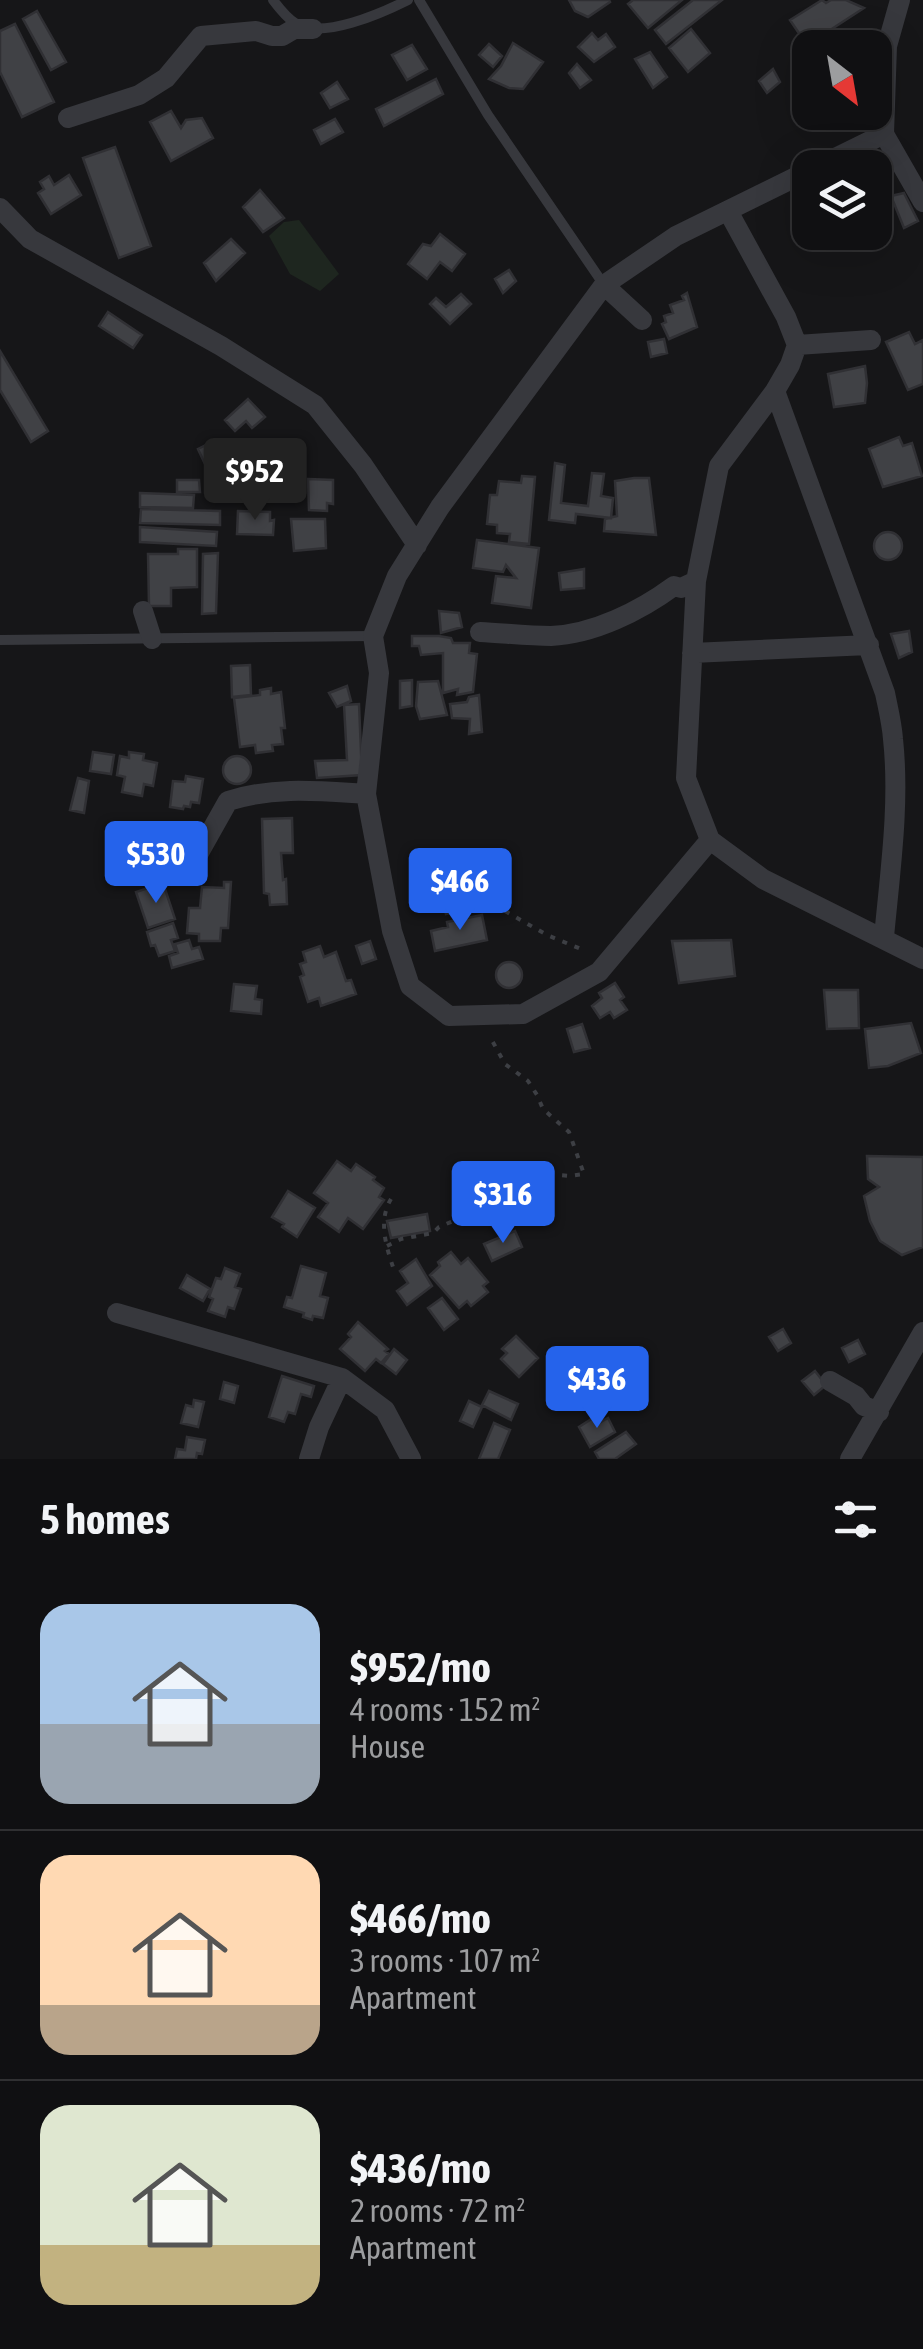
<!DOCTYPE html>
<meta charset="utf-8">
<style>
body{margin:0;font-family:"Asap Condensed",sans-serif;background:#19191b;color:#f1f3f6;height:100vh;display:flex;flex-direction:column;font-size:38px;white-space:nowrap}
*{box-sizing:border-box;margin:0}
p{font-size:32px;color:#9c9d9f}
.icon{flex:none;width:55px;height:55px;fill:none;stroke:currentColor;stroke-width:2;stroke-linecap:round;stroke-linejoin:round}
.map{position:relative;height:1459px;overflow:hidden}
.details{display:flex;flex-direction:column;background:#101012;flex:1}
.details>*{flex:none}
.needle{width:65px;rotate:149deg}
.controls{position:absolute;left:792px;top:30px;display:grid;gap:20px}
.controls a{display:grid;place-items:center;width:100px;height:100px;border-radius:20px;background:#101012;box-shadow:0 10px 40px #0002,0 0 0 2px #303032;font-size:50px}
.price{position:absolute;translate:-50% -85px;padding:0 22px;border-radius:10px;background:#2563eb;color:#fff;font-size:32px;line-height:65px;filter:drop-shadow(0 2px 5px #0008)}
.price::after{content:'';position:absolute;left:50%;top:60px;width:30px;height:22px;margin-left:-15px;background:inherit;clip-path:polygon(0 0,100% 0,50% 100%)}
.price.current{background:#222;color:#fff}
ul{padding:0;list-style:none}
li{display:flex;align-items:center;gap:30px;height:250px;padding:0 40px}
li+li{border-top:2px solid #303032}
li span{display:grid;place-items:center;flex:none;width:280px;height:200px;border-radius:30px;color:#555}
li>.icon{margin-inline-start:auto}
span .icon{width:120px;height:120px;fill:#fffc;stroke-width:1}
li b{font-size:42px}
h2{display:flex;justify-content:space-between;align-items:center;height:120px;padding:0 40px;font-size:42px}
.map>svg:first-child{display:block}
.green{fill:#1e261f}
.building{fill:#404145;stroke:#303034;stroke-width:2.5}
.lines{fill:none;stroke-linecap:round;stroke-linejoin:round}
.path{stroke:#3d3f44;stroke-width:4;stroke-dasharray:5 8;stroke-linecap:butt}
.service{stroke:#37383d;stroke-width:10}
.minor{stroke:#37383d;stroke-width:20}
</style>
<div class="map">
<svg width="923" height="1459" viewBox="0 0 923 1459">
<rect width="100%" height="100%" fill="#161618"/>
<path class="green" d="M 299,220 L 339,274 L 320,291 L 290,274 L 269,236 L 284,222 Z"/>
<path class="building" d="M 569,0 L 609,0 L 610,2 L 588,17 L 575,11 Z
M 633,0 L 682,0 L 648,28 L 628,4 Z
M 693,0 L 722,0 L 666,44 L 655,30 Z
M 822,0 L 826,3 L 831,0 L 846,0 L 864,8 L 807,45 L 790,20 Z
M 37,11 L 66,62 L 51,70 L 23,19 Z
M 15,24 L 54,102 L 22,117 L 0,72 L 0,31 Z
M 691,29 L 710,53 L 688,72 L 669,48 Z
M 592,33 L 598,40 L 606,34 L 615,47 L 594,62 L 578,47 Z
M 513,43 L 543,62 L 523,89 L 509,88 L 489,79 L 501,66 Z
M 489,44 L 502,56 L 493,67 L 479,55 Z
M 412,45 L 427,69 L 407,80 L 392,55 Z
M 650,52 L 667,77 L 653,88 L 635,59 Z
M 577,64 L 591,80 L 580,88 L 569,73 Z
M 773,69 L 780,82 L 767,93 L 759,81 Z
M 436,79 L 443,94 L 384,126 L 376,109 Z
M 337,82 L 348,99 L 330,108 L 321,93 Z
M 171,111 L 181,128 L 186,120 L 202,118 L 213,138 L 171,161 L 150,122 Z
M 335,119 L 343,132 L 321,144 L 314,130 Z
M 115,147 L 151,246 L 119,258 L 83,158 Z
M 69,175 L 81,195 L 51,214 L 38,193 L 44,189 L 40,182 L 49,176 L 54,185 Z
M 260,190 L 284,218 L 263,232 L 243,207 Z
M 904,193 L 918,221 L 904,228 L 891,196 Z
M 440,234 L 465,254 L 452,271 L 440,262 L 427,279 L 408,264 L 423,244 L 431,246 Z
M 231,239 L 245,253 L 216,281 L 204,263 Z
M 509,270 L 516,281 L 503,293 L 495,279 Z
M 687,293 L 697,327 L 669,339 L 662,324 L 666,322 L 664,316 L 673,313 L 670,305 L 684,300 L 682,296 Z
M 461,294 L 471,304 L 450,324 L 430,304 L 436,298 L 446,307 Z
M 108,312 L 142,335 L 133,348 L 99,326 Z
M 909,332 L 915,344 L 923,340 L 923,384 L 908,390 L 886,342 Z
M 664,339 L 667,353 L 651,357 L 648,342 Z
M 0,351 L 48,431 L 31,442 L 0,390 Z
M 865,366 L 867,383 L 865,403 L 834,407 L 828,374 Z
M 248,399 L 265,417 L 252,428 L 246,421 L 235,431 L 225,420 Z
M 899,437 L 903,446 L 912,443 L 922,476 L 883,487 L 869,449 Z
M 212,442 L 220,457 L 205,464 L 198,449 Z
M 555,463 L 565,465 L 561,503 L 588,506 L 592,473 L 604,474 L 601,496 L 613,498 L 611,518 L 576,514 L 575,523 L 549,520 Z
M 522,476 L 535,477 L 529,544 L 509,542 L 510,534 L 497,533 L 497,525 L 487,524 L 490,495 L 497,495 L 499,481 L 521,483 Z
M 634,478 L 649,478 L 656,535 L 604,531 L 605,519 L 617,516 L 615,481 Z
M 308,479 L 333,480 L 333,504 L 327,503 L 327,511 L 309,510 Z
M 177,480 L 199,480 L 200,492 L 177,492 Z
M 140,493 L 194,495 L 193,508 L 140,507 Z
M 141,509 L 220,511 L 220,525 L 140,523 Z
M 238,511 L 270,512 L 270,521 L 274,520 L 273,535 L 237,534 Z
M 291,519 L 325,519 L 326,548 L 294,551 Z
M 140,527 L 217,532 L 216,546 L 140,542 Z
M874 546a14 14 0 1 1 28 0a14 14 0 1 1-28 0Z
M 477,540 L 539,548 L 531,608 L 492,603 L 496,576 L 516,578 L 506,565 L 503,572 L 473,568 Z
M 178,549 L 197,549 L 197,587 L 171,588 L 171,606 L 149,606 L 148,554 L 178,554 Z
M 218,553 L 216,613 L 202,614 L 203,554 Z
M 584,569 L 584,588 L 561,590 L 559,573 Z
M 439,611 L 459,613 L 462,627 L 441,633 Z
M 909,631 L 912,652 L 899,658 L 891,634 Z
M 412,636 L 439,636 L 451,638 L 453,643 L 470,643 L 469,653 L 477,654 L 473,692 L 457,695 L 458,689 L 443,693 L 443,653 L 421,655 L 419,646 L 412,646 Z
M 250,665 L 251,695 L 232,697 L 231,666 Z
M 412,680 L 412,706 L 400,708 L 400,681 Z
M 438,681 L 447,715 L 420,719 L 416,706 L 418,682 Z
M 347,686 L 351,701 L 337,707 L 329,693 Z
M 271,688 L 271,694 L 281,692 L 285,728 L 281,728 L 283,744 L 272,745 L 273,751 L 256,753 L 255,745 L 240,747 L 234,698 L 260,695 L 260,690 Z
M 479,695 L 482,732 L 469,734 L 470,719 L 452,718 L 450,704 L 467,702 L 469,697 Z
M 359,704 L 362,775 L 317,778 L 315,761 L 347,760 L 344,705 Z
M 93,752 L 114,755 L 111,774 L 90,771 Z
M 129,752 L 144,754 L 143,760 L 157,763 L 153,786 L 144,784 L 142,796 L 122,792 L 125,777 L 117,775 L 120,756 L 129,758 Z
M223 770a14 14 0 1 1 28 0a14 14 0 1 1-28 0Z
M 186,776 L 203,779 L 199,803 L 191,802 L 190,807 L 184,806 L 183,809 L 170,807 L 173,781 L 185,782 Z
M 78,778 L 89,781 L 84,813 L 70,810 Z
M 292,818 L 293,853 L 281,853 L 283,880 L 286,879 L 287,904 L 270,905 L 269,894 L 264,893 L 262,819 Z
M 446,850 L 449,866 L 423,871 L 421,855 Z
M 469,881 L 474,908 L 446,914 L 444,907 L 432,910 L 428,889 Z
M 224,882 L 231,882 L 228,928 L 221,928 L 220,941 L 199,941 L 199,934 L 187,933 L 189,908 L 200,908 L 202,887 L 224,888 Z
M 163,883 L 175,919 L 148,928 L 136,892 Z
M 482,915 L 487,940 L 435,951 L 431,931 L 448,927 L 447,922 Z
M 173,923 L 178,938 L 171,940 L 175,951 L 159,956 L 155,945 L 151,946 L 147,932 Z
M 189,940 L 192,949 L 199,947 L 203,959 L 172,968 L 169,956 L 178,953 L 175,944 Z
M 731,940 L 735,976 L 679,983 L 672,941 Z
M 370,941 L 376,959 L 362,964 L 356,946 Z
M 320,946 L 324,957 L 336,952 L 346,981 L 351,980 L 356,994 L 321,1006 L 319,998 L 308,1002 L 300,977 L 304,975 L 300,964 L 306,962 L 303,952 Z
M496 975a13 13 0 1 1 26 0a13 13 0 1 1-26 0Z
M 615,983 L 624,997 L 620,1000 L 627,1010 L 614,1018 L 610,1012 L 600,1018 L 592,1006 L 602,998 L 599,993 Z
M 234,984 L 257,986 L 255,999 L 262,1000 L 261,1014 L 231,1011 Z
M 824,990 L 858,990 L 859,1028 L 827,1029 Z
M 911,1023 L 921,1053 L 888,1066 L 869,1068 L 865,1029 Z
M 582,1024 L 590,1048 L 574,1052 L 567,1029 Z
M 867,1156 L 923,1157 L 923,1247 L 902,1255 L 880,1241 L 870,1221 L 864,1196 L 879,1187 L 868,1179 Z
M 337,1161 L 351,1171 L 356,1164 L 375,1177 L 373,1180 L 384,1188 L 379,1197 L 384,1200 L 363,1229 L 348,1218 L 339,1232 L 318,1217 L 328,1203 L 314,1193 Z
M 288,1191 L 315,1208 L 297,1237 L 282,1227 L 284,1224 L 272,1217 Z
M 427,1214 L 430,1231 L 391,1238 L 387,1221 Z
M 515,1231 L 522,1247 L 492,1261 L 484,1244 Z
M 451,1252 L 461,1264 L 468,1258 L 488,1282 L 483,1286 L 488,1292 L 471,1306 L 467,1301 L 459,1308 L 430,1275 L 440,1266 L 438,1262 Z
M 416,1259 L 432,1286 L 407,1305 L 397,1291 L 408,1283 L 400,1271 Z
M 301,1266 L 326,1273 L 320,1296 L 328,1298 L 323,1318 L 313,1316 L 312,1320 L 303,1317 L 304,1313 L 284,1307 L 287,1297 L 292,1298 Z
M 225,1268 L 240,1274 L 235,1287 L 241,1289 L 234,1309 L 228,1307 L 225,1317 L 208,1311 L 213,1299 L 209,1297 L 216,1278 L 221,1279 Z
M 187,1275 L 210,1289 L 203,1301 L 180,1288 Z
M 442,1298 L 458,1319 L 444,1330 L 428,1308 Z
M 358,1322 L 388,1349 L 385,1351 L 389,1354 L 381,1363 L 376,1359 L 365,1371 L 340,1349 L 351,1337 L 348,1334 Z
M 783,1329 L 791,1343 L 778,1351 L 769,1337 Z
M 516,1336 L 538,1358 L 519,1377 L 501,1359 L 507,1353 L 502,1349 Z
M 858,1340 L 865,1354 L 849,1362 L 842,1348 Z
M 600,1348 L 620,1368 L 608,1381 L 587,1361 Z
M 394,1349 L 407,1360 L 396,1374 L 383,1364 Z
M 815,1371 L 826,1385 L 814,1395 L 802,1381 Z
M 282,1376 L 314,1386 L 311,1397 L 301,1394 L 295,1414 L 288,1412 L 284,1422 L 269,1417 Z
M 224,1382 L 238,1386 L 234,1403 L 220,1399 Z
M 489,1391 L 518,1404 L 511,1420 L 482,1405 Z
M 194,1400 L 204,1402 L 198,1427 L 181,1423 L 186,1405 L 193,1407 Z
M 469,1401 L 482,1407 L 473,1427 L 460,1421 Z
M 593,1418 L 597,1424 L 608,1418 L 615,1432 L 590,1447 L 579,1427 Z
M 494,1423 L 510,1430 L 498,1459 L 479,1459 Z
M 626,1432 L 636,1444 L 615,1459 L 599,1459 L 595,1452 Z
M 187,1437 L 205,1440 L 202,1454 L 197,1453 L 196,1459 L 175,1459 L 177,1449 L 185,1450 Z"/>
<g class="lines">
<path class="path" d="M 505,911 L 547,935 L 581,949 L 584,953
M 391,1199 C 378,1220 386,1246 393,1267
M 387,1246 L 401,1239 L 433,1233 L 439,1227 L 477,1211 L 504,1187 L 538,1173 L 569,1176 L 584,1174 L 569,1132 L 543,1109 L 537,1095 L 528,1081 L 505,1064 L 489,1035"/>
<path class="service" d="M 273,0 C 279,8 287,18 295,23 C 322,40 382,13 408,0
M 419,0 L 488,115 L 604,285
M 0,640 L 373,636"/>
<path class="minor" d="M 900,0 L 887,46 L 884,134 L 923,202
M 68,118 L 139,95 L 166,78 L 201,36 L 256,31 L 272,36 L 282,36 L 294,29 L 313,29
M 815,168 L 884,134
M 0,208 L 30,239 L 221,346 L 315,405 L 363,465 L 417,545
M 728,211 L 786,317 L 797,345 L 790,365 L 775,391 L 719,466 L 696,581 L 686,778 L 710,840 L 763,879 L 923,959
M 604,285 L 642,320
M 797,345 L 871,340
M 775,391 L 885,693 C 888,708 892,724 893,739 C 900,804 890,872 884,937
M 143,611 L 152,639
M 480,632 C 503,633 527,636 551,636 C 594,634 640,611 674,586 L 681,588 L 696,581
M 692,653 L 869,645
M 710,840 L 599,972 L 523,1014 L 449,1016 L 410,986 L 392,931 L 366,794 L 379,673 L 373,636 L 397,576 L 440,507 L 604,285 L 676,236 L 810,170
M 196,858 L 228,801 C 275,786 319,791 366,794
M 117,1313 L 342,1378 L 385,1410 L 411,1459
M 830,1381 L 856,1396 L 864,1406 L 879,1412
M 309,1459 L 319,1427 L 342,1378
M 850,1459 L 923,1332"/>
</g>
</svg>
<div class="controls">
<a><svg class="needle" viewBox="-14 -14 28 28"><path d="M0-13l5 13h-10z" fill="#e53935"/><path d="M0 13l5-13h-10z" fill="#9c9d9f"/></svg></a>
<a><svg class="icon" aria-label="layers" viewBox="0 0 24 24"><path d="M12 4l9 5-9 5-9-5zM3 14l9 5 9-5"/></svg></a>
</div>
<b class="price current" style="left:255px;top:523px">$952</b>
<b class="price" style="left:156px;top:906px">$530</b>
<b class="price" style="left:460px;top:933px">$466</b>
<b class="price" style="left:503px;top:1246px">$316</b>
<b class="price" style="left:597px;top:1431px">$436</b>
</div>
<section class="details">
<h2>5 homes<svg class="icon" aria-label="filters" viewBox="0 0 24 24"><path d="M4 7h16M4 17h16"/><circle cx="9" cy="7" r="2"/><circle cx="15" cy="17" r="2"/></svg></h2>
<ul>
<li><span style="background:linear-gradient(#a9c7e8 60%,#9aa5b1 0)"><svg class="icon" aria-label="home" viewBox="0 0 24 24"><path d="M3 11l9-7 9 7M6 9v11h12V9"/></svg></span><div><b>$952/mo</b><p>4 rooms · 152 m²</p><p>House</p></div></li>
<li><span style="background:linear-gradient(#ffd9b3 75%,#b9a48a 0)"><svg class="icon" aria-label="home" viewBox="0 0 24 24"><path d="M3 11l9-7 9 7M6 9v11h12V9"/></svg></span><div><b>$466/mo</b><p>3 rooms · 107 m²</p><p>Apartment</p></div></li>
<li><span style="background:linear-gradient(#dfe7d0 70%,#c2b280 0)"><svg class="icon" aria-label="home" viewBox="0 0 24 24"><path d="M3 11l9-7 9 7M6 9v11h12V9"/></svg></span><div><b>$436/mo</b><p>2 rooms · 72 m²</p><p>Apartment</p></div></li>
</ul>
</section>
